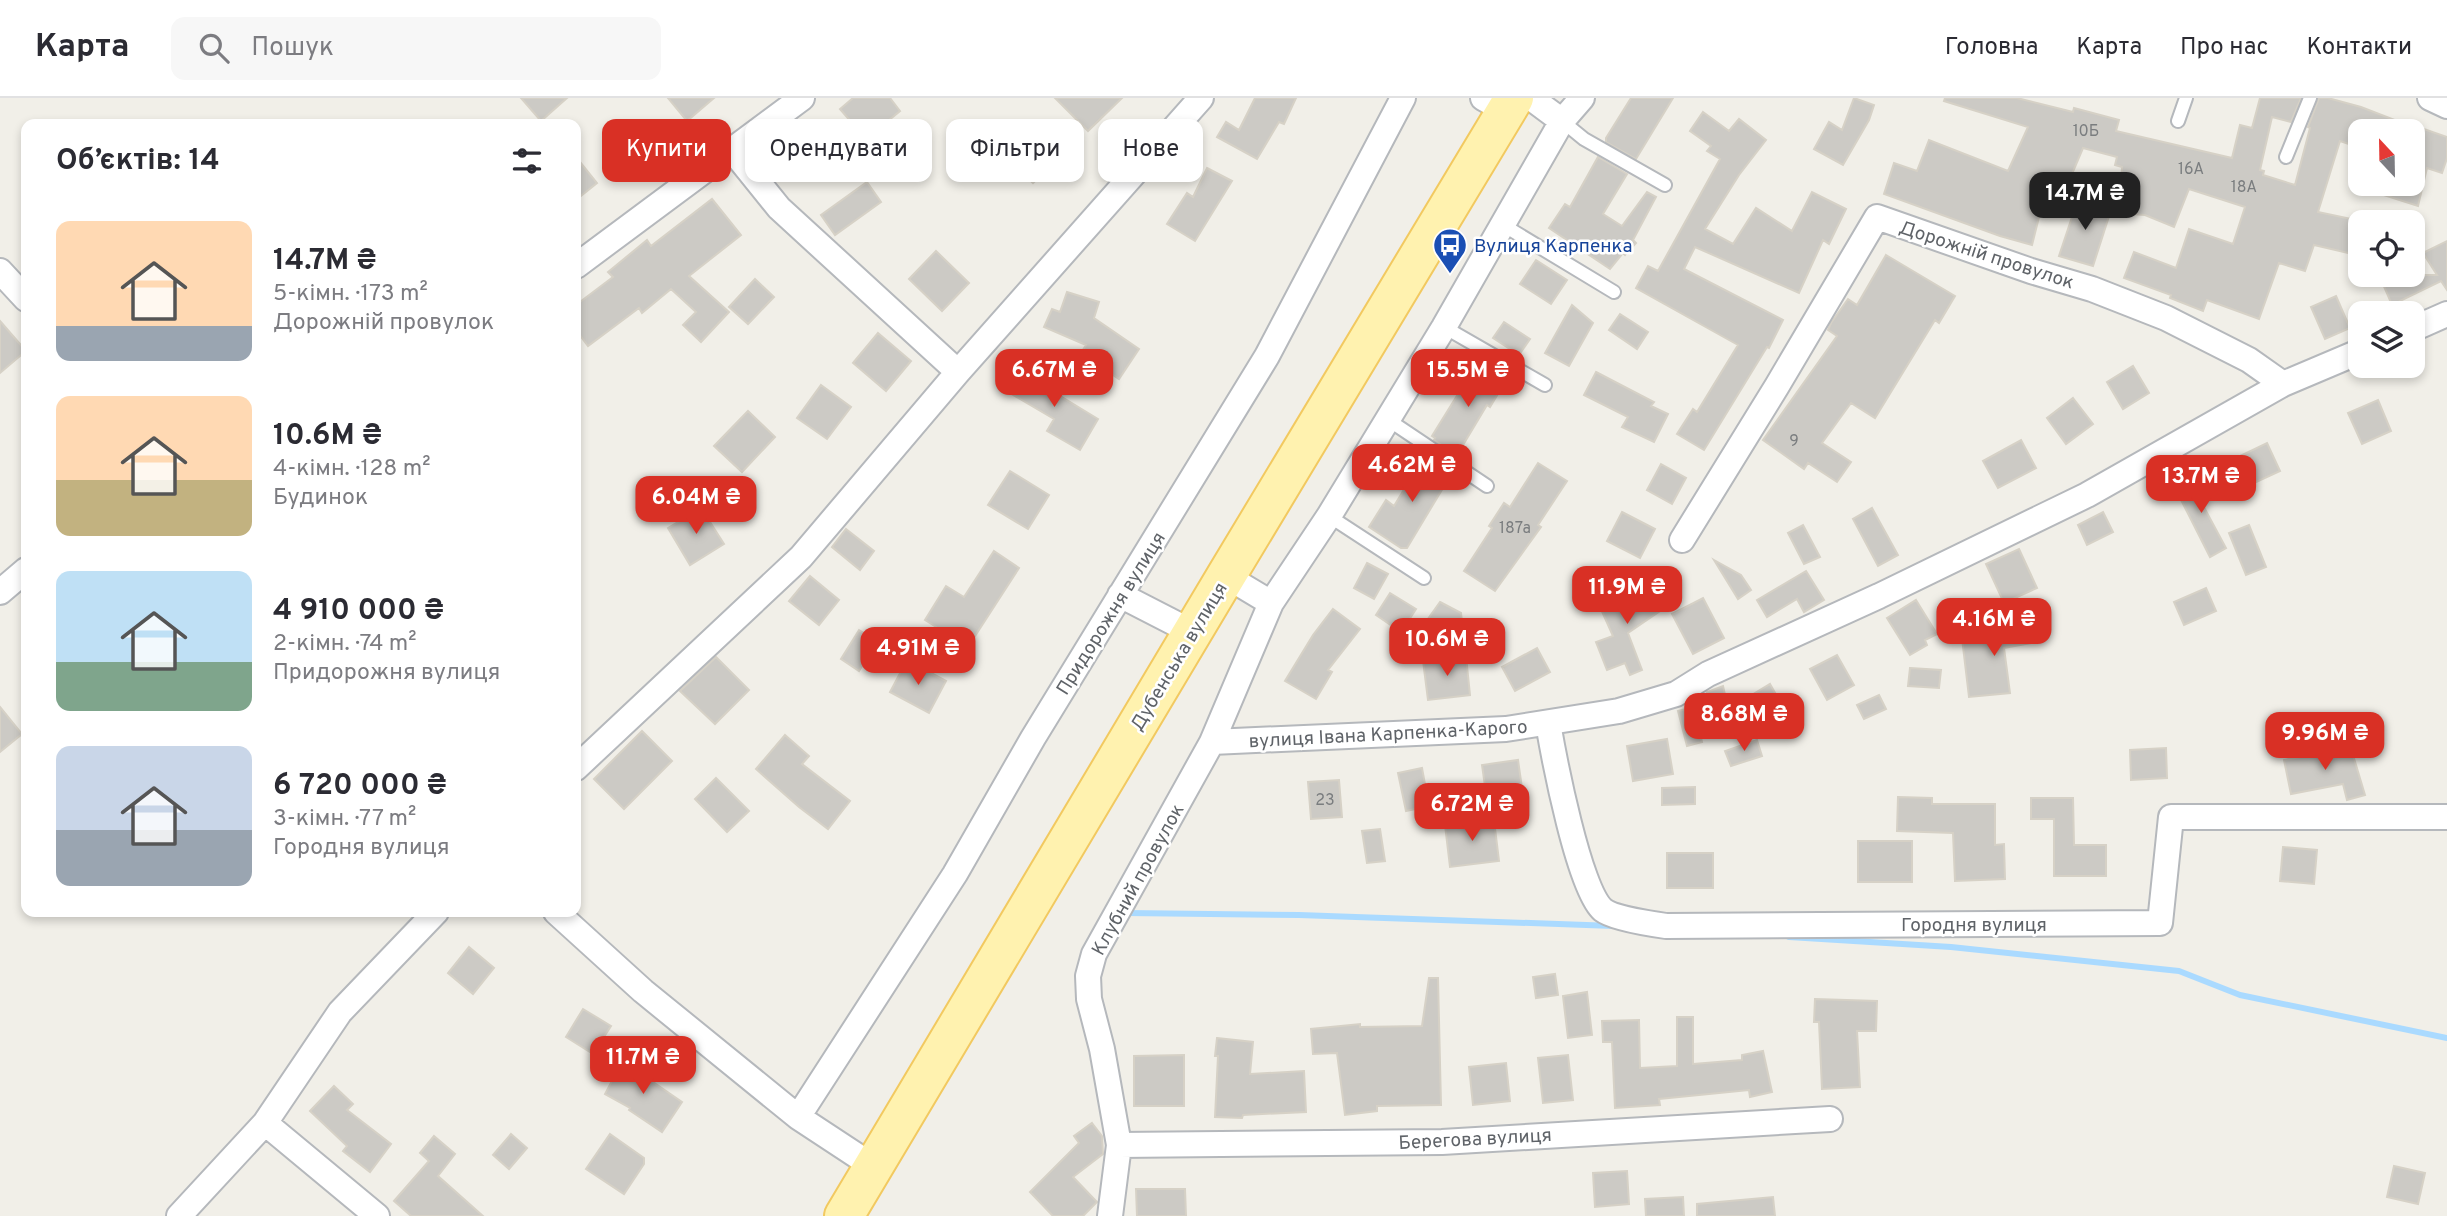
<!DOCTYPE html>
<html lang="uk">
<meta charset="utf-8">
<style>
body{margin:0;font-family:Overpass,sans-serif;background:#f7f7f7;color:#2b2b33;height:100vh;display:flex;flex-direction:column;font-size:26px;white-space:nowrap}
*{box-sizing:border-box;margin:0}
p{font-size:23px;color:#7c7c81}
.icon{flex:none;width:38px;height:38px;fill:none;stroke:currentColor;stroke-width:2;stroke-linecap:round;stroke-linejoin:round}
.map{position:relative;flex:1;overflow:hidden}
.side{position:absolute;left:21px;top:21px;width:560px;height:798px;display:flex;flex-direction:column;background:#fff;border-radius:14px;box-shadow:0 4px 10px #0003}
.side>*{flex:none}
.hud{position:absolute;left:602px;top:21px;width:665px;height:63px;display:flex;gap:14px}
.needle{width:46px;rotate:338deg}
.tools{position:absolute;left:2348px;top:21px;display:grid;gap:14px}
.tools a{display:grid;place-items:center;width:77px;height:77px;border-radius:14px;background:#fff;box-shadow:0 4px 10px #0003;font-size:35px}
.price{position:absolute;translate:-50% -60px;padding:0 16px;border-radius:14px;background:#d93025;color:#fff;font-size:23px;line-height:46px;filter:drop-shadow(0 2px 4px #0008)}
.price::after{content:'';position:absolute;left:50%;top:42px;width:21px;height:16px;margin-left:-10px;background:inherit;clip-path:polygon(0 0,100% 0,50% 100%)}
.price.selected{background:#222;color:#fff}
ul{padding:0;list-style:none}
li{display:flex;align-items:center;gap:21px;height:175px;padding:0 35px}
li span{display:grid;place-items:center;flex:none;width:196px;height:140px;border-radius:14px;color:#555}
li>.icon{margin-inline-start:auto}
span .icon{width:84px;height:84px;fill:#fffc;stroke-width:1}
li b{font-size:30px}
h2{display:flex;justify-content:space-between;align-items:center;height:84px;padding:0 35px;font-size:30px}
.chip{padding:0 24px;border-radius:14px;background:#fff;box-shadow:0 4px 10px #0003;font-size:24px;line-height:63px}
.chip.selected{background:#d93025;color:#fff}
header{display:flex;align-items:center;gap:42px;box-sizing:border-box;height:98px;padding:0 35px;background:#fff;border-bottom:2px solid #e1e1e2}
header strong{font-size:33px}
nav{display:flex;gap:38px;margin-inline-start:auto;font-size:24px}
.search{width:490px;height:63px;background:#f7f7f7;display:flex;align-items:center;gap:18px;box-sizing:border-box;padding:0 24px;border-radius:14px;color:#7c7c81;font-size:26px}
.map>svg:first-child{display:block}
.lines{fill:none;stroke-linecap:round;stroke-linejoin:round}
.stream{stroke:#aadaff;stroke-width:6}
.building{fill:#cccac5;stroke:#d6d1c6;stroke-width:2}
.lane-casing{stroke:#b5b8bc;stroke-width:16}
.street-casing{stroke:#b5b8bc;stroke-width:28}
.primary-casing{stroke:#f2c960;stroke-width:42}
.lane{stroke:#fff;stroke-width:12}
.street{stroke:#fff;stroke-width:24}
.primary{stroke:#fff2af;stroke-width:38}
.labels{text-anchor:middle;stroke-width:5;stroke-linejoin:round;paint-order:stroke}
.number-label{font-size:16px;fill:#7a7d7f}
.transit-label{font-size:19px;fill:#164399;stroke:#fff;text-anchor:start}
.street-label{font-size:19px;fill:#5f6368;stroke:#fff}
</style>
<header>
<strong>Карта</strong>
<div class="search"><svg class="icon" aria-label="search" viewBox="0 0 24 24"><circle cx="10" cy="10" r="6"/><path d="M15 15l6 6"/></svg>Пошук</div>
<nav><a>Головна</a><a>Карта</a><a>Про нас</a><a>Контакти</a></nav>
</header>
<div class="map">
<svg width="2447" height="1118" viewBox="0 0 2447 1118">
<rect width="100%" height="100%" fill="#f1efe8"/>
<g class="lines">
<path class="stream" d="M 1126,815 L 1299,817 L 1614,828
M 1789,839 L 1951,849 L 2179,873 L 2240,897 L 2447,940"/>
</g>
<path class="building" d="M 521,0 L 567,0 L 541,23 Z
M 668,0 L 714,0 L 687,23 Z
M 853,0 L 890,0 L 900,13 L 866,41 L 840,11 Z
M 1055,0 L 1122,0 L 1088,33 Z
M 1255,0 L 1296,0 L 1284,26 L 1279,24 L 1257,61 L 1217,39 L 1226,24 L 1239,32 Z
M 1631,0 L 1673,0 L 1636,61 L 1606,44 L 1606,40 Z
M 1854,0 L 1874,7 L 1869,22 L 1843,67 L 1814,51 L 1829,24 L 1842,32 Z
M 1945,0 L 2017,0 L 2073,14 L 2074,10 L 2119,22 L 2116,33 L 2232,60 L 2240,27 L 2252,30 L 2260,0 L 2301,0 L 2291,24 L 2272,19 L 2260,72 L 2264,73 L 2263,77 L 2295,87 L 2310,30 L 2308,29 L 2319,0 L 2328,0 L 2361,9 L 2418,31 L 2417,33 L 2361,33 L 2361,50 L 2340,43 L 2318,114 L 2361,123 L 2361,158 L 2314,147 L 2305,173 L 2279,165 L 2259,221 L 2207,202 L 2203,213 L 2170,200 L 2171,197 L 2124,180 L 2134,154 L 2176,170 L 2189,131 L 2233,146 L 2245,109 L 2189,91 L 2174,129 L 2145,117 L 2119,115 L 2122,69 L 2115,67 L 2117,59 L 2083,50 L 2064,95 L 2047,87 L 2032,147 L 2000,138 L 1884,96 L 1894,65 L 1917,73 L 1929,42 L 2008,73 L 2028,29 L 1944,3 Z
M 1703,14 L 1729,33 L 1739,21 L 1766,42 L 1739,77 L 1705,131 L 1733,146 L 1756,110 L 1792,133 L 1812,94 L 1846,111 L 1829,146 L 1823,142 L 1799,195 L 1695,149 L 1684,171 L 1783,222 L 1769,250 L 1767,249 L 1704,352 L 1677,336 L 1693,311 L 1697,314 L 1738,247 L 1636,190 L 1648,168 L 1658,173 L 1720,61 L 1707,53 L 1711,48 L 1690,33 Z
M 2421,30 L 2447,39 L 2447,60 L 2442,75 L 2427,70 L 2418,108 L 2359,89 L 2360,86 L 2413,86 L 2413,52 Z
M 1039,45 L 1057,61 L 1033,85 L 1016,69 Z
M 576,59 L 597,85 L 576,102 Z
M 1598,59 L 1627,76 L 1603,116 L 1622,128 L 1647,94 L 1656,99 L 1633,142 L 1636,145 L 1625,157 L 1623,155 L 1610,171 L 1549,130 L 1565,106 L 1570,109 Z
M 1207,70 L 1232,83 L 1195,143 L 1167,126 L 1187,95 L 1193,99 Z
M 867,84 L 881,104 L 835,137 L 821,117 Z
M 2079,98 L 2111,112 L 2093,168 L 2059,158 Z
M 712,101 L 741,137 L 689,178 L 729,214 L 701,244 L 683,227 L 696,214 L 671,191 L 642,215 L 639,210 L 588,248 L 576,232 L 576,207 L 613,179 L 608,174 L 647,142 L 651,148 Z
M 2447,143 L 2447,192 L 2441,183 L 2392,207 L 2379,177 L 2437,177 L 2423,155 Z
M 936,153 L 969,185 L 942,213 L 909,181 Z
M 1886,157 L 1955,198 L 1939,225 L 1935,222 L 1875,320 L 1851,305 L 1822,345 L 1851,364 L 1837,384 L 1808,365 L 1804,371 L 1763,342 L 1837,238 L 1828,232 L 1831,225 L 1848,201 L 1857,207 Z
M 1536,162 L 1567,182 L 1551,206 L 1520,186 Z
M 755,181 L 774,199 L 748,226 L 729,209 Z
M 1067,194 L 1099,204 L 1094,220 L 1139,251 L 1119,281 L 1081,255 L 1086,247 L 1044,229 L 1052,211 L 1060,214 Z
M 2336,198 L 2350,230 L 2325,241 L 2311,209 Z
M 1572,207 L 1593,225 L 1569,268 L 1545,255 Z
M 1620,216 L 1648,234 L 1637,251 L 1609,232 Z
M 0,223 L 26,253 L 0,275 Z
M 1504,224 L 1530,241 L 1519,257 L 1493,240 Z
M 878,235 L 911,263 L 886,293 L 853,265 Z
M 1476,267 L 1505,284 L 1490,309 L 1487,307 L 1457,357 L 1434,342 L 1435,340 L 1432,338 Z
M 2133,268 L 2149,295 L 2123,311 L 2107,284 Z
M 1016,271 L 1098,321 L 1080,352 L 1047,333 L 1054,321 L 1003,291 Z
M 1596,274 L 1654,304 L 1651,308 L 1668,316 L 1654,344 L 1622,329 L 1628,319 L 1584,297 Z
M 821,287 L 851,309 L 827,341 L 797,320 Z
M 2073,300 L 2093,326 L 2066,346 L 2047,320 Z
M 2378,302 L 2391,333 L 2362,346 L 2348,315 Z
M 748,313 L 775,339 L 742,374 L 714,348 Z
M 2021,342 L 2036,370 L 1998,390 L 1983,363 Z
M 2267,345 L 2280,373 L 2252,386 L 2238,359 Z
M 1425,357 L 1452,375 L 1407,450 L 1401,450 L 1369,429 L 1386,402 L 1394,408 Z
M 1538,365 L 1567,383 L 1538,427 L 1541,429 L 1495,493 L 1464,473 L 1492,430 L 1489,428 L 1504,405 L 1510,409 Z
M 1661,366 L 1686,380 L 1672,406 L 1647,392 Z
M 1010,373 L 1049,397 L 1028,431 L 988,407 Z
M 2203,379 L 2210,395 L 2199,400 L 2226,450 L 2210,459 L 2175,390 Z
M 701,410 L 724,446 L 690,467 L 668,430 Z
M 1872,410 L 1898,457 L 1878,468 L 1853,421 Z
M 1622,414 L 1655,431 L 1640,460 L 1607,443 Z
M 2103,414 L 2113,434 L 2087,447 L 2078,427 Z
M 1803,427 L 1820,459 L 1804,466 L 1788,435 Z
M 2249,427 L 2266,469 L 2246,477 L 2229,435 Z
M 846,431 L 874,453 L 860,472 L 832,449 Z
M 2019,451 L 2037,490 L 2004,505 L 1986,466 Z
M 994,453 L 1019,470 L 968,549 L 925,522 L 946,488 L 964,499 Z
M 1714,462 L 1741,477 L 1751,492 L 1738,501 Z
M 1367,465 L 1388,476 L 1374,501 L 1354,490 Z
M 1806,473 L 1824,502 L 1804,514 L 1797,501 L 1767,519 L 1757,502 Z
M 810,478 L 839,502 L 819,527 L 789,503 Z
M 1648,483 L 1666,509 L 1628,535 L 1642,572 L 1630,577 L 1625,565 L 1607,572 L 1596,544 L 1613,538 L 1600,509 L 1630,496 Z
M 2206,490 L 2216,513 L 2184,527 L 2174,504 Z
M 1390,495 L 1416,511 L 1401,534 L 1376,517 Z
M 1703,500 L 1724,540 L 1693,556 L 1672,516 Z
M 1916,502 L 1937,536 L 1925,542 L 1927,547 L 1910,557 L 1887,520 Z
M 1440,504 L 1461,515 L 1463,533 L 1450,553 L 1420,532 Z
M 1333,511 L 1360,531 L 1328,572 L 1332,574 L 1316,601 L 1285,583 L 1313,537 Z
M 2039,525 L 2042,543 L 2004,550 L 2010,595 L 1969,599 L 1962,540 Z
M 859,532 L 877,543 L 859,573 L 841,561 Z
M 1537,550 L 1550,574 L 1515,593 L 1502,569 Z
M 1837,557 L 1854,587 L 1827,602 L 1810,571 Z
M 1466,558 L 1470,597 L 1428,602 L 1423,563 Z
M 716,559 L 749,592 L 715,626 L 680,593 Z
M 907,562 L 946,583 L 929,615 L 890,594 Z
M 1910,570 L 1941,572 L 1939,590 L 1908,588 Z
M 1770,586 L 1790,621 L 1764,636 L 1745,601 Z
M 1723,588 L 1726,601 L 1731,599 L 1735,614 L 1697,624 L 1702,644 L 1687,648 L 1678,613 L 1710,605 L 1707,594 Z
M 1879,597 L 1886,611 L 1864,621 L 1857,607 Z
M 0,609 L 22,636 L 0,654 Z
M 642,633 L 672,663 L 624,711 L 594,681 Z
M 785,637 L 809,658 L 802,666 L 850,703 L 828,731 L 799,709 L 756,671 Z
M 1667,641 L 1673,676 L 1633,683 L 1627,648 Z
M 1757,642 L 1762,658 L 1731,668 L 1725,653 Z
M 2350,647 L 2365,697 L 2347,702 L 2343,686 L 2291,696 L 2284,662 L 2333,653 L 2333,651 Z
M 2166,650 L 2167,680 L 2131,682 L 2130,652 Z
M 1518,662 L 1523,697 L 1487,702 L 1482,667 Z
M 1422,670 L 1429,708 L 1406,713 L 1398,675 Z
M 716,680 L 749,713 L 727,734 L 695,701 Z
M 1339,682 L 1342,719 L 1311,721 L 1308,684 Z
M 1695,689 L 1695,706 L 1662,707 L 1662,690 Z
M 1898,699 L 1932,700 L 1932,706 L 1995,706 L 1995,747 L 2004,746 L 2005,781 L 1955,783 L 1953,735 L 1897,733 Z
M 2031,700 L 2073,700 L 2074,747 L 2106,747 L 2106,778 L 2054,778 L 2054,721 L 2031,721 Z
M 1494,722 L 1499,763 L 1450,769 L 1445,727 Z
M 1380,731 L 1385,763 L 1367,765 L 1362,733 Z
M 1858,743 L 1912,743 L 1912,784 L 1858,784 Z
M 2283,749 L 2317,752 L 2314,786 L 2280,783 Z
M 1667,755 L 1713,755 L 1713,790 L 1667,790 Z
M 469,849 L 494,870 L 473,896 L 448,875 Z
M 1555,876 L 1558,897 L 1536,900 L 1533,879 Z
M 1429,880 L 1438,880 L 1441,1007 L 1377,1008 L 1377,1013 L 1345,1017 L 1337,955 L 1313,956 L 1311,931 L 1360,926 L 1360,929 L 1422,928 Z
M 1587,894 L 1592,937 L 1568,940 L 1563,898 Z
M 1815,901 L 1877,903 L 1876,933 L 1857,933 L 1860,989 L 1822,991 L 1819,924 L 1814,924 Z
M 583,911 L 611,928 L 593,956 L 566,939 Z
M 1677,919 L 1693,919 L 1693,966 L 1742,962 L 1742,957 L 1763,953 L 1772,994 L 1750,999 L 1749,992 L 1659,1001 L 1660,1007 L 1615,1010 L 1612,944 L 1603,944 L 1602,923 L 1639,922 L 1640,970 L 1677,968 Z
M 1217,940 L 1253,944 L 1250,976 L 1304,973 L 1306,1014 L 1243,1017 L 1242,1020 L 1215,1019 L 1218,958 L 1215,958 Z
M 1184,957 L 1184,1008 L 1134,1008 L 1134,958 Z
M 1568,957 L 1573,1002 L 1543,1005 L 1538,960 Z
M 624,960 L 643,970 L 640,975 L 682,1004 L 662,1034 L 629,1012 L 630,1010 L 605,996 Z
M 1506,965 L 1510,1003 L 1473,1007 L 1469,969 Z
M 334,988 L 353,1006 L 347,1012 L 391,1046 L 370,1074 L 343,1053 L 347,1048 L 310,1013 Z
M 1092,1025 L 1102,1038 L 1103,1056 L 1073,1079 L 1097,1104 L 1083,1118 L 1053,1118 L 1030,1094 L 1079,1045 L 1074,1038 Z
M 511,1036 L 527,1050 L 509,1071 L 493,1057 Z
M 610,1036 L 644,1060 L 644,1066 L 624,1096 L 586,1071 Z
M 434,1038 L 455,1056 L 438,1078 L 483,1118 L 411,1118 L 394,1103 L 429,1063 L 420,1055 Z
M 2394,1068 L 2425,1075 L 2418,1106 L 2387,1099 Z
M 1627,1073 L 1629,1106 L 1595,1109 L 1593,1075 Z
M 1136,1091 L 1185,1091 L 1186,1118 L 1137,1118 Z
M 1683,1099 L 1684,1118 L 1646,1118 L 1645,1101 Z
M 1773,1099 L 1775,1118 L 1697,1118 L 1697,1106 Z"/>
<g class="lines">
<g class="lane-casing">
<path id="lane" d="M 1562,23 L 1584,41 L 1665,87
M 2178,23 L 2186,0
M 2286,59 L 2310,0
M 1503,127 L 1614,194
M 1444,229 L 1545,287
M 1387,321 L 1487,388
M 1329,418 L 1424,480"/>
</g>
<g class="street-casing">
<path id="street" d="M 1483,0 L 1506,13
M 1531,0 L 1562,23
M 2430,0 L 2447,8
M 733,53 L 779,110 L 958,274
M 576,168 L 802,0
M 0,173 L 26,201
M 2413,231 L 2447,216
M 1682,442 L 1777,288 L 1877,119 L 2031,173 L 2092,191 L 2166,220 L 2249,262 L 2283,286
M 1226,478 L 1271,505
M 0,494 L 26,472
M 1120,497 L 1192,534
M 1548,625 C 1554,660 1579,792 1603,812 C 1613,820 1652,826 1666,828 L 2160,825 L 2171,719 L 2447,719
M 1212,644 L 1506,631 L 1619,613 L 1676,596 L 1708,576 L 1879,498 L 2087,397 L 2283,286 L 2361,253
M 576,670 L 801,459 L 958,274 L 1201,0
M 556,814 L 643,893 L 798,1019 L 874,1069
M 798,1019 L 955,776 L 1033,640 L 1267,258 L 1403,0
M 265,1025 L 377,1118
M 1119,1047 L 1442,1044 L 1830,1021
M 179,1118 L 265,1025 L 340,914 L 436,814
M 1110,1118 L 1119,1047 L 1102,951 L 1089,901 L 1088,878 L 1094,856 L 1212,644 L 1271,505 L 1329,418 L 1444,229 L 1562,23 L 1582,0"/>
</g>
<g class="primary-casing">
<path id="primary" d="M 844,1118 L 1226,478 L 1514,0"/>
</g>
<use href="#lane" class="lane"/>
<use href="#street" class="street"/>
<use href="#primary" class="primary"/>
</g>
<defs>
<g id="bus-pin" transform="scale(1.75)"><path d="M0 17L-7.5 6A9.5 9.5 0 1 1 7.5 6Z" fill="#1a4fb4" stroke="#fff"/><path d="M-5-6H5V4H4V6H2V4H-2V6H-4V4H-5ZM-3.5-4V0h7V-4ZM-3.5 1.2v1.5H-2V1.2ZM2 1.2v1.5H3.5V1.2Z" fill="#fff"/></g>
</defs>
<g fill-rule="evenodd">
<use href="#bus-pin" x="1450" y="147"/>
</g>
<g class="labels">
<g class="number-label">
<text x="2086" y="38">10Б</text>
<text x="2191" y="76">16А</text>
<text x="2244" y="94">18А</text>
<text x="1794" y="348">9</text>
<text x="1515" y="435">187а</text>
<text x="1325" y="707">23</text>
</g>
<g class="transit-label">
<text x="1474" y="154">Вулиця Карпенка</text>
</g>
<g class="street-label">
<text transform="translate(1987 156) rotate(18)" y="7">Дорожній провулок</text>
<text transform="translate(1110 515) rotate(-58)" y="7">Придорожня вулиця</text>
<text transform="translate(1178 558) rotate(-59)" y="7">Дубенська вулиця</text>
<text transform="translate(1388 635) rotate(-3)" y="7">вулиця Івана Карпенка-Карого</text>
<text transform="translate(1137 781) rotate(-61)" y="7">Клубний провулок</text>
<text x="1974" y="833">Городня вулиця</text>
<text transform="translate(1475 1040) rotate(-3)" y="7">Берегова вулиця</text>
</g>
</g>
</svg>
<div class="tools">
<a><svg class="needle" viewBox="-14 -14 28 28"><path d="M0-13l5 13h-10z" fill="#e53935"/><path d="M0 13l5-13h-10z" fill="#7c7c81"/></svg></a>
<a><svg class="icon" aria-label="locate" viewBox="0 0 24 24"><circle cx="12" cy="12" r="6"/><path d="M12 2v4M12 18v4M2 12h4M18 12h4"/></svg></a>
<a><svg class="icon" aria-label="layers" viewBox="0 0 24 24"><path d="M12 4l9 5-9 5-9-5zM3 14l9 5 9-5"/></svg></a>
</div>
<b class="price selected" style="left:2085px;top:134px">14.7M ₴</b>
<b class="price" style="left:1054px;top:311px">6.67M ₴</b>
<b class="price" style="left:1468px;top:311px">15.5M ₴</b>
<b class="price" style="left:1412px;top:406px">4.62M ₴</b>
<b class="price" style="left:2201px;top:417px">13.7M ₴</b>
<b class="price" style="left:696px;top:438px">6.04M ₴</b>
<b class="price" style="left:1627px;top:528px">11.9M ₴</b>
<b class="price" style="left:1994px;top:560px">4.16M ₴</b>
<b class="price" style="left:1447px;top:580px">10.6M ₴</b>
<b class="price" style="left:918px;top:589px">4.91M ₴</b>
<b class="price" style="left:1744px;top:655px">8.68M ₴</b>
<b class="price" style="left:2325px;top:674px">9.96M ₴</b>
<b class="price" style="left:1472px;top:745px">6.72M ₴</b>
<b class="price" style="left:643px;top:998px">11.7M ₴</b>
<div class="hud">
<a class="chip selected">Купити</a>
<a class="chip">Орендувати</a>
<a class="chip">Фільтри</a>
<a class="chip">Нове</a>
</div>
<section class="side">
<h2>Об’єктів: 14<svg class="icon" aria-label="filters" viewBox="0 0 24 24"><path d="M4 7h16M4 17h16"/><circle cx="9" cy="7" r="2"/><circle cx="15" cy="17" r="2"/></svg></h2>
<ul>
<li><span style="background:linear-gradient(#ffd9b3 75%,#9aa5b1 0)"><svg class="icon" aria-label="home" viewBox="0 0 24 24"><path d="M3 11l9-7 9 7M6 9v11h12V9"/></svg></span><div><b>14.7M ₴</b><p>5-кімн. · 173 m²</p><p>Дорожній провулок</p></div></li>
<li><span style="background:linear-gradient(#ffd9b3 60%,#c2b280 0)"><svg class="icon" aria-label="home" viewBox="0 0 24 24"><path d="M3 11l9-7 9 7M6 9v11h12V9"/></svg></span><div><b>10.6M ₴</b><p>4-кімн. · 128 m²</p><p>Будинок</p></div></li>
<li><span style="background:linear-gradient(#bfe0f5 65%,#7fa58c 0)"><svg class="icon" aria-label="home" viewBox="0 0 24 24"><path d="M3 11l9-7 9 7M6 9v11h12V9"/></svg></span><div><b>4 910 000 ₴</b><p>2-кімн. · 74 m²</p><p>Придорожня вулиця</p></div></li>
<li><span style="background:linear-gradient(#c9d6e8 60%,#9aa5b1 0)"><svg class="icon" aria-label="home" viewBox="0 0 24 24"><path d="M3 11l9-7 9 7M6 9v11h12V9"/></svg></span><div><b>6 720 000 ₴</b><p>3-кімн. · 77 m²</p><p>Городня вулиця</p></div></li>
</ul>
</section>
</div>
